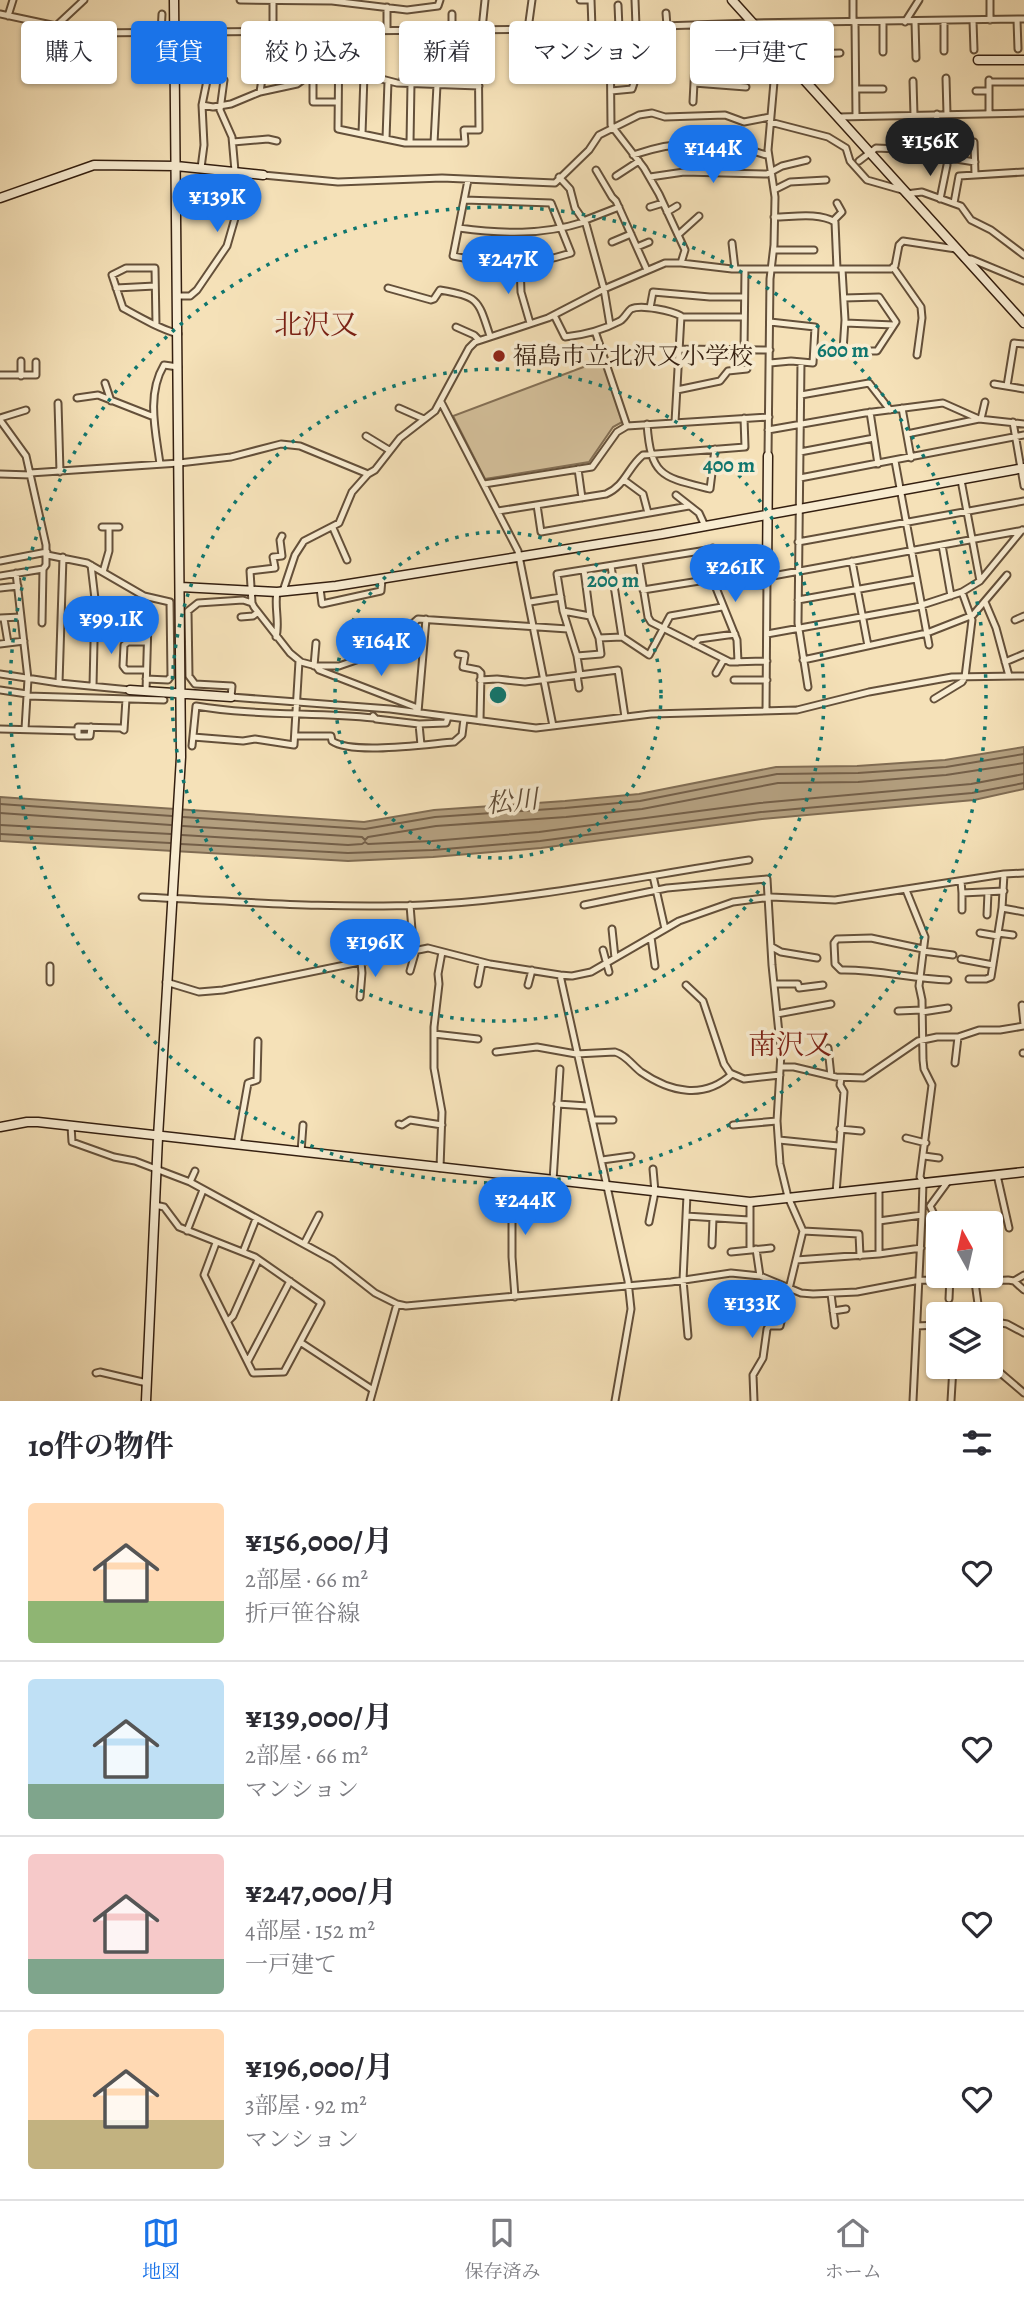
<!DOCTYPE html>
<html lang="ja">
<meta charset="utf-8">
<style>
body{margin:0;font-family:Alegreya,"Noto Serif JP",serif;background:#f2f2f3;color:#2b2b33;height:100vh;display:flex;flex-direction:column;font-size:26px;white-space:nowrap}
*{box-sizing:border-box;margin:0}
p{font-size:23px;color:#7c7c81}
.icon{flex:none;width:38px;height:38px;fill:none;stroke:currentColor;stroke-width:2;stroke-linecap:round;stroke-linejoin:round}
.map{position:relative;height:1401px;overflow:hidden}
.panel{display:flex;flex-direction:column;background:#fff;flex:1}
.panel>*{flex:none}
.hud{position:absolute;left:21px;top:21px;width:984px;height:63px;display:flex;gap:14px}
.needle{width:46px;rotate:352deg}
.fabs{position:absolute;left:926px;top:1211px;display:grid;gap:14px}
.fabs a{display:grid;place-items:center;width:77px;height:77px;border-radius:7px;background:#fff;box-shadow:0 2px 5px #0004;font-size:35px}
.price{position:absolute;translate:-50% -60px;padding:0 16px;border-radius:24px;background:#1a73e8;color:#fff;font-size:23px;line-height:46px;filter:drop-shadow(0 2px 4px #0008)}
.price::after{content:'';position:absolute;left:50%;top:42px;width:21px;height:16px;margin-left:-10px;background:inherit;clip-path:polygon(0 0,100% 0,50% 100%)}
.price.current{background:#222;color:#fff}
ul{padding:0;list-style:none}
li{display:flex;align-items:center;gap:21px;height:175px;padding:0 28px}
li+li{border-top:2px solid #e1e1e2}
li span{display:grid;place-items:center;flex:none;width:196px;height:140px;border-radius:7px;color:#555}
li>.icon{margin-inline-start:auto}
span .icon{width:84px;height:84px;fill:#fffc;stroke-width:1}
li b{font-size:30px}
h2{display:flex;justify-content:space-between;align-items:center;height:84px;padding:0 28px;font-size:30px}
.chip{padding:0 24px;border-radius:7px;background:#fff;box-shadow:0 2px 5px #0004;font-size:24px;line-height:63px}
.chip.current{background:#1a73e8;color:#fff}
.tabs{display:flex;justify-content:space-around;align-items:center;height:98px;border-top:2px solid #e1e1e2;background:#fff;font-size:19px;color:#7c7c81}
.tabs a{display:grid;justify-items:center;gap:4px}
.tabs .current{color:#1a73e8}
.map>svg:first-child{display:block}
.green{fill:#d4c09b;stroke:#847056;stroke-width:2}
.water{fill:#b39f7f;stroke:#806c53;stroke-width:2}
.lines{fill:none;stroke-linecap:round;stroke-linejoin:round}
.shore{stroke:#745f48;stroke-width:2}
.street-casing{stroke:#64503a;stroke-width:9}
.secondary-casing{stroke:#341f10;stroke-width:11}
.street{stroke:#f8ecd1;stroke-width:5}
.secondary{stroke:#f8ecd1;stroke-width:8}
.ring{fill:none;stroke:#0f766e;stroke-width:3.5;stroke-dasharray:3.5 7}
.poi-dot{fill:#8f2418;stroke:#f8ecd1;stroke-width:2.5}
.labels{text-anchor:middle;stroke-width:7;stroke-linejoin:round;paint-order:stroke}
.poi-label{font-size:24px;fill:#341f10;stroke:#f8ecd1;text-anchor:start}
.water-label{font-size:26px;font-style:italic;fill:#604c37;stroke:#f8ecd1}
.quarter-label{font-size:28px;fill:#7a1f14;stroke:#f8ecd1}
.centre{fill:#0f766e;stroke:#f8ecd1;stroke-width:3.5}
.ring-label{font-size:21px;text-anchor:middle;font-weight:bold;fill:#0f766e;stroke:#f8ecd1;stroke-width:7;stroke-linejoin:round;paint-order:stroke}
</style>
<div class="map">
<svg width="1024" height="1401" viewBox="0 0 1024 1401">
<rect width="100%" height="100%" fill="#f5e1b8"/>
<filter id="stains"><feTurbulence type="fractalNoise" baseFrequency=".00286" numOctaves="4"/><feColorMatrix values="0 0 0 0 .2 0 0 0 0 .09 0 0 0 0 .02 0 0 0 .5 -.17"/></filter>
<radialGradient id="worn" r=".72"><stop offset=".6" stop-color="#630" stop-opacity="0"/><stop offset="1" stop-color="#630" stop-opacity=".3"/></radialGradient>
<path class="green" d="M 602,360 L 624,421 L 613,427 L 589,462 L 485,479 L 453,416 Z"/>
<path class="water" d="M 1024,747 L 1024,789 L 974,800 L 762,819 L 541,848 L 433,857 L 348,861 L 0,841 L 0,797 L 364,822 L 434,810 L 565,801 L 639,794 L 776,767 L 857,766 L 945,760 Z"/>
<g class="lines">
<path class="shore" d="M 0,804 L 172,816
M 0,813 L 171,825
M 183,817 L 365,829 L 435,817 L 565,808 L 640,801 L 777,774 L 858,773 L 946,767 L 1024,754
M 0,825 L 171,834
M 183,826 L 362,837 L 365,840 L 368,837 L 436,826 L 566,817 L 642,809 L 778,783 L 858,782 L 946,775 L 1024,763
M 0,834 L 170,843
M 182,835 L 348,845 L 362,844 L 365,842 L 368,844 L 432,841 L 539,832 L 760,803 L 971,784 L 1024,774
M 181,844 L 348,853 L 433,850 L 540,841 L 761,812 L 972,793 L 1024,783"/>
<g class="street-casing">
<path id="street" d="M 240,0 L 332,1 L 407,10 L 438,6 L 440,0
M 580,0 L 591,0
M 591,0 L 592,28
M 635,0 L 637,52
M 853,0 L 853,22
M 273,1 L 273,32
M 618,5 L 619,28
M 666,13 L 667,26
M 0,14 L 89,33 L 572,29 L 753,23 L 1024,19
M 8,16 L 13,0
M 990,20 L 990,0
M 1017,20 L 1018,49
M 973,21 L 974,50
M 855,22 L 856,116
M 883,22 L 883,52
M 905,22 L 919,0
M 915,22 L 916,58
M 944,22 L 944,51
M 55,27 L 84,0
M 610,28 L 611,125 L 644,168 L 659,194 L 685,250 L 681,263
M 452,29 L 452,14
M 482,29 L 485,0
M 528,29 L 532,0
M 378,30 L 379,62
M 387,30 L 387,7
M 292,31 L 318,71
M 339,31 L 338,129 L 405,143 L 465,143 L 464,130 L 479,130 L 478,29
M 161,33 L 162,14
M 746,41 L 767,39
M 782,55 L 840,53
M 310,75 L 313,79 L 313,102 L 338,102
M 946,78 L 947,114
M 667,79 L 670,26
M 224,80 L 220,110 L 232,137 L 235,171
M 913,81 L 914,115
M 989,82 L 1024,82
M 402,83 L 407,63 L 479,67
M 694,83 L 746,87
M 735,86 L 736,75
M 856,89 L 883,89
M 611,91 L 632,89 L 637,74 L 648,77
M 976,91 L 989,91
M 260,92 L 265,59
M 693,102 L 697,25
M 202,105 L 213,107 L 231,104 L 260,92 L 297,84 L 315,71 L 351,71 L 397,83 L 479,86
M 989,114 L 989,80
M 838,117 L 1024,113
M 770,122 L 828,137 L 846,148 L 850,161 L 867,180 L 902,190
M 362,134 L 364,75
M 935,138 L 937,114
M 386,139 L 388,81
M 233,142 L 268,139 L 277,141
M 974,142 L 975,174
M 410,143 L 411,83
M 434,143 L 437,85
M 633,155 C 668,143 701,140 737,146 C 748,147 757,154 768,155
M 956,159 L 975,162
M 859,161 L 876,148 L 899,149
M 201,168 L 204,145 L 202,105 L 217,32
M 596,170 L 612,197 L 616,201 L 647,270
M 707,172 L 708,144
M 263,175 L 338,182 L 442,178 L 555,183 L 589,150 L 599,135 L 639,115 L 652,113 L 665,117 L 725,115 L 744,122 L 770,117
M 616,176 L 639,161
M 559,177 L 570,189 L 575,208 L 586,224 L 604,289 L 610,325
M 650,177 L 684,172 L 767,174 L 782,166 L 807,160
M 774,190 L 790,182 L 826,180
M 906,194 L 922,192 L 961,206 L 971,220 L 991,230 L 1024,255
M 940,199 L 947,165
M 464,200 L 551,203 L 571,253 C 528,267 497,265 453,256 L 468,180
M 954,203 L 959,176 L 1024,172
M 650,207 L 663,203
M 667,212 L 677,206
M 774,217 C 793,217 818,212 835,222 L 837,269
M 583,221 L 619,207
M 833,221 L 842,212 L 837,203
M 459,228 C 502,234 543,235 584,222
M 678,235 L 699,216
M 612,242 L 631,234
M 732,243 L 735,269
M 637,247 L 649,242
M 774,250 L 814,250
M 964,258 L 971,259 L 1024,281
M 520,264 L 521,292 L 530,323
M 893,267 L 921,307 L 922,318 L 917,355
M 842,269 L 845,320 L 843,351 L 877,351 L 896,322 L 879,297 L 844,298
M 116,288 L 155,286
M 388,288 L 431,300 L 434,299 L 440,290 C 479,297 478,299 490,336
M 178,296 L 190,296 L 197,290 L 227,246 L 248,173
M 650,308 L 653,292 L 710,297 L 744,297
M 554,315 L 565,337 C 584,335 603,330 620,321 C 625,318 627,312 631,309 C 641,304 672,311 681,316 L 675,422
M 681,317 L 744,317
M 845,323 L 894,325
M 156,325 L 155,268 L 126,268 L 112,275 L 123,308 C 141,318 158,328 178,334
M 456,327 L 474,335 L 479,340
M 595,331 L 627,426
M 679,349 L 770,350
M 744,350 L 745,269
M 801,362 L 798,623 L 808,687
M 770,363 L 791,361 L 813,363 L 815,327 L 770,322
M 0,375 L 36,375 L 36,362
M 21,376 L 21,361
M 105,383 L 111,401
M 994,384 L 1024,389
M 1007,386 L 1014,343 L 1024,344
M 677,390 L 720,381 L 728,371 L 747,369
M 801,395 L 869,383 L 890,410
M 77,398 L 98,395 L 154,417
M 441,402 L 518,551 L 553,726
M 58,403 L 60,472
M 399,408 L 424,419
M 902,408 L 911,458
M 870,412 L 878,464
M 0,418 L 26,410
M 981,419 L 985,402
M 0,420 L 26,456 L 46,545 L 46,565 L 43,569 L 42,623
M 1013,422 L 1024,486
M 647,424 C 651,477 662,477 710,489 L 715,449
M 768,430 L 865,413 L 943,403 L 979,419 L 1024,424
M 907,434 L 979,419
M 366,436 L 389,450
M 800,452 L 874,438
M 768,456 L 770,279 L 774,245 L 775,197 L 768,150 L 776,59 L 779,52
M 895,461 L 929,645
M 160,464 C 156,433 146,395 164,365 L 178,367
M 578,469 L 582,498
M 30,473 L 179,463 L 231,457 L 281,444 L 300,446 L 368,474 L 375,470 L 400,438 L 435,411 L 469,348 L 475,342 L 548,318 L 604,289 L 665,263 L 681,263 L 732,269 L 891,269 L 895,266 L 899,245 L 903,241 L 956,249
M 0,474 L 31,475
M 800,478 L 1024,435
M 624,480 L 643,494 L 648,513
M 961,480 L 980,581
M 484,484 L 592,467 L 617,432 L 627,426 L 769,417
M 676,495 L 699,513 L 705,526
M 537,505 L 541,532 L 689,506
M 498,511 L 606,494 C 625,486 628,467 643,455 L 745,447 L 744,418
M 102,527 L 119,527
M 333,528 L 347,560
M 282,536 L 280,540 L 282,556 L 273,557 L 275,568 L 250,571 L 252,603 L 254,607 L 290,653 L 301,662 L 316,666 L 339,666 L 362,658 L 393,641 L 418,619 L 568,629
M 798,542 L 1024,501
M 942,545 L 951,596
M 713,548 L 712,578 L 737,640 L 738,662
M 47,555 L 87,563 L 144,596 L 170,602 L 171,676 L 168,680 L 146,679
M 0,561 L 47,552
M 852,561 L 868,646
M 639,562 L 648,617 L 651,622 L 730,662 L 767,661
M 91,565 L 95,599 L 93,686
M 611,566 L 622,637
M 584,570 L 590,616
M 103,572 L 109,551 L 109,528
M 16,573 L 28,679 L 25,729
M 0,576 L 43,569
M 736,584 L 767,585
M 0,588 L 18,586
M 320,588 L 322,604 L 381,591 L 382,579
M 643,590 L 712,579
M 283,591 L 295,555 L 304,541 L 339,523 L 352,492 L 368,474
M 798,600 L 916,579
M 530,602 L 561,597
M 985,602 L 996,628 L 1009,676
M 252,603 L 243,600 L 198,603 L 188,611 L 189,676 L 195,684 L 232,686 L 231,697 L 390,709 L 536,728 L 651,714 L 797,710 L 869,692 L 952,677 L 1024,676
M 563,611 L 577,656 L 601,654 L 599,638 L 590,616 L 563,611 L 557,574 L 713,549
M 133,617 L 143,617 L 148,622 L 146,691
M 241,617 L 253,616 L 258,612
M 0,618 L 21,617
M 4,619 L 8,643
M 1015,620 L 1024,616
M 767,634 L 916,607 L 962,592 L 980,581 L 1022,530
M 276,637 C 280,622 274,607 277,592
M 599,638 L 622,637 L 649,655 L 670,616 L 722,607
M 0,644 L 24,641
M 694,644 L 699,639 L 735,634
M 458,654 L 465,655 L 463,667 L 478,670 L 481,673 L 480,721
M 577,656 L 580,675
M 803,660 L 927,633 L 973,615 L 1007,575
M 1005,662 L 1024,654
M 314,666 L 316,643
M 316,666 L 319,670 L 415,707 L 418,712
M 146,670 L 126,670 L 123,666 L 124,645 L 128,642 L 147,642
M 716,673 L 724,659
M 0,674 L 59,683 L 130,690
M 577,675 L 579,688
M 480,680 L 497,679 L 525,682 L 618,670 L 625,717
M 734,680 L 767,680
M 59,683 L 63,557
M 0,690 L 27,694
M 27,696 L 164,700
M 934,699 L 962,682 L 965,677 L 972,620 L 962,592
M 766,711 L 767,577 L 1024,530
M 418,712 L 426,619
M 373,716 L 376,719 L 419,724 L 446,723 L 448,717
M 419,724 L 421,745
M 91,727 L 90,736 L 78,736 L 78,727 L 121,728 L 124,730 L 126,699
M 0,729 L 78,731
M 295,736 L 331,736 L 332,741 C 352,755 427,744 454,742 L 462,735 L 464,719
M 193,737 L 243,741 L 255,739 L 294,745 L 299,661
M 192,746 L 196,706 C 255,716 315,712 374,718
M 653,876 L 665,929
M 961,881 L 962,893 L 1004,891
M 906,890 L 925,937 L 919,986 L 922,1000 L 923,1060 L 924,1069 L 932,1085 L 920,1177 L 923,1182 L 922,1215 L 913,1401
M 142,897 C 236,901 329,909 423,905 C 533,900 641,876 749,860
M 584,905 L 667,888 L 767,879 L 772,965 L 781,1053 L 777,1121 L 780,1164 L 788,1197 L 803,1231 L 780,1326 L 769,1326 L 767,1329 L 763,1358 L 753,1375 L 754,1401
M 1002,908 L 1024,912
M 962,910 L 962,893
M 987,915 L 988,892
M 612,929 L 615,958
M 980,933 L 998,936
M 998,933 L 1013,935
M 651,937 L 655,966
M 772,947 L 781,952 L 817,958
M 923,949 L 871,938 L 837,939 L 834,943 L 835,964 L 841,970 C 877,969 912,979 948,980
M 603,950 L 609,972
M 923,951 L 953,955
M 407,952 L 405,936 L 412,930 L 410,905
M 961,959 L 993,965
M 50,966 L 50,982
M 410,971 L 416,950
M 560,975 L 572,976 L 591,972 L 679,921 L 733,902 L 771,897 L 835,900 L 1004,874 L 1024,873
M 969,979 L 986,979 L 991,977 L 1002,908 L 1004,874
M 166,982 L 199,992 L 223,990 L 428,948 L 490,964 L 560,975 L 628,1281 L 631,1309 L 615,1401
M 478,984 L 482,963
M 774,984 L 798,984 L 799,988 L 823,985
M 528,985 L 532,970
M 686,985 L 703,1001 L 724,1064 L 730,1073 L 744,1079 L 780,1075
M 360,997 L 362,973 L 361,962
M 1022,1005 L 1024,1024
M 898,1011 L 922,1010
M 922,1012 L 948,1008
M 777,1014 L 831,1004
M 434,1034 L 478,1039
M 762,1038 L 780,1037
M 828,1048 L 831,1076
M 496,1052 L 537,1047 L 576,1054 L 615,1052 C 626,1055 632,1065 641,1072 C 670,1092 704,1100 732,1074
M 1023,1053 L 1024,1053
M 955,1063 L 958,1037
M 781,1067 L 794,1067 L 836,1077 L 864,1078 L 918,1041 L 937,1037 L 958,1037 L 979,1030 L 1000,1030 L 1024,1026
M 557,1104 L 588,1106
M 592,1120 L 613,1120
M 399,1124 L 402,1125 L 410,1120 L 442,1125
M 733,1125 L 777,1121
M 71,1126 L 72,1142 L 114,1157 L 135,1161 L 190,1182 L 333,1260 L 375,1293 L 397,1304 L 406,1306 L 671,1282 L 731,1273 L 760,1276 L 801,1293 L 813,1294 L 857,1292 L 920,1280 L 971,1282 L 1008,1280 L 1014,1281 L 1024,1290
M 840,1129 L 861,1131
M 906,1138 L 926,1143
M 779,1140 L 838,1146
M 237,1145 L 248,1083 L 257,1080 L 258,1041
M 301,1152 L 303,1125
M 924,1156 L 939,1158
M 602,1160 L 631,1156
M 440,1168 L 442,1112 L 434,1068 L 434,1027 L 439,984 L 438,974 L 442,952
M 997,1175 L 1009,1228
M 512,1177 L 512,1257 L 515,1297
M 553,1181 L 560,1069
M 190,1182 L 195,1171
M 879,1188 L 879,1254
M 836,1193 L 844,1092 L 840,1085 L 841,1078
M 687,1195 L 683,1280 L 688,1336
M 155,1205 L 164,1207 L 179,1227 L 255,1257 L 321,1303 L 284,1372 L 253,1373 L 204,1275 L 216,1243
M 686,1216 L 749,1220
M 879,1221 L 922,1215
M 649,1222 L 655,1192 L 653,1169
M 938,1223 L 930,1206 L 949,1180
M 187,1231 L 203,1190
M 803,1231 L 859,1234 L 860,1256
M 304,1244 L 319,1215
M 712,1245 L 713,1218
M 756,1249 L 760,1276
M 750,1250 L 750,1202
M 243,1252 L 256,1219
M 731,1252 L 771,1248
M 796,1260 L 879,1254 L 921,1248
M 1014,1281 L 1024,1275
M 975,1282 L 978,1304
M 831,1294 L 835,1325
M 949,1299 L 950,1276
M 833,1311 L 846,1309
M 228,1321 L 233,1316 L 258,1260
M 990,1321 L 1007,1324 L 1024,1333
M 917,1326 L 938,1325
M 300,1342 L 373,1390
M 248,1361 L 290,1281
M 990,1364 L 1024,1393
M 96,1373 L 100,1372 L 147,1383
M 370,1401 L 397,1304
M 951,1401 L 953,1367"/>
</g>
<g class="secondary-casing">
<path id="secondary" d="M 732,0 L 1024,323
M 978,60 L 1024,60
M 0,198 L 94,165 L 176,166 L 263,175
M 767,577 L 768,456
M 181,587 L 277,592 L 336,586 L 662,534 L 1024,468
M 130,690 L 231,697
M 0,1127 L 27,1122 L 38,1122 L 750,1202 L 1024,1172
M 146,1401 L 158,1137 L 181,757 L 174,0"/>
</g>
<use href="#street" class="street"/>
<use href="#secondary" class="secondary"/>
</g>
<g class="ring">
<circle cx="498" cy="695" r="163"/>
<circle cx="498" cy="695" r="326"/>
<circle cx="498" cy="695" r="488"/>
</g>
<circle class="poi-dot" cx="499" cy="356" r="7"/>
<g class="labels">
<g class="poi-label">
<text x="513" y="364">福島市立北沢又小学校</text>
</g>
<g class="water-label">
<text transform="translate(512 801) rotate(-6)" y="9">松川</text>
</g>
<g class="quarter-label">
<text x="316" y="334">北沢又</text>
<text x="790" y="1054">南沢又</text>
</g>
</g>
<circle cx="498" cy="695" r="10" class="centre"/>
<g class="ring-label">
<text x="843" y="357">600 m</text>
<text x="729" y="472">400 m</text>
<text x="613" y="587">200 m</text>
</g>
<rect width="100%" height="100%" filter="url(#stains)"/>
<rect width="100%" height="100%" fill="url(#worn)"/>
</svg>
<div class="fabs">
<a><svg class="needle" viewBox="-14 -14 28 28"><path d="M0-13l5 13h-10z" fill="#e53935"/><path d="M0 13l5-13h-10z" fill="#7c7c81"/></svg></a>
<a><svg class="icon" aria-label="layers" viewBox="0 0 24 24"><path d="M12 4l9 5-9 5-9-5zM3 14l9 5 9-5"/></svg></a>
</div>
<b class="price current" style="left:930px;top:178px">¥156K</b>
<b class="price" style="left:713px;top:185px">¥144K</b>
<b class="price" style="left:217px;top:234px">¥139K</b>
<b class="price" style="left:508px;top:296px">¥247K</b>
<b class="price" style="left:735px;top:604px">¥261K</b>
<b class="price" style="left:111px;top:656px">¥99.1K</b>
<b class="price" style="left:381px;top:678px">¥164K</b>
<b class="price" style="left:375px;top:979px">¥196K</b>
<b class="price" style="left:525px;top:1237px">¥244K</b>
<b class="price" style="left:752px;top:1340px">¥133K</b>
<div class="hud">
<a class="chip">購入</a>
<a class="chip current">賃貸</a>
<a class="chip">絞り込み</a>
<a class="chip">新着</a>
<a class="chip">マンション</a>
<a class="chip">一戸建て</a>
</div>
</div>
<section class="panel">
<h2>10件の物件<svg class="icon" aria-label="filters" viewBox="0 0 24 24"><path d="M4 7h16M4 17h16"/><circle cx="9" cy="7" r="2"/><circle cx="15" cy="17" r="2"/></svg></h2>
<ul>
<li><span style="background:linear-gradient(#ffd9b3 70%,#8fb573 0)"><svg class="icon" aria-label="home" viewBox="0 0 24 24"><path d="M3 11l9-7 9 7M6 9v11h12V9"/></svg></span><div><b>¥156,000/月</b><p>2部屋 · 66 m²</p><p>折戸笹谷線</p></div><svg class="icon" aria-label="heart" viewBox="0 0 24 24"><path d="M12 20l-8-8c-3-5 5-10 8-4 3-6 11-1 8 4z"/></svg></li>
<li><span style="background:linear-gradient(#bfe0f5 75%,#7fa58c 0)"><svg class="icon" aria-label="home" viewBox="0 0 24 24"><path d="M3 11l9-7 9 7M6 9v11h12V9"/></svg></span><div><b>¥139,000/月</b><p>2部屋 · 66 m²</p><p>マンション</p></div><svg class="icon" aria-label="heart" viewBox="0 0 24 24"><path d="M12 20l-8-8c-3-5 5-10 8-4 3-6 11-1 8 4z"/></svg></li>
<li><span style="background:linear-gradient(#f6c9c9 75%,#7fa58c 0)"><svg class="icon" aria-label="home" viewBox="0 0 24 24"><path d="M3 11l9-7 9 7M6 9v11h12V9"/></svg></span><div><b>¥247,000/月</b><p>4部屋 · 152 m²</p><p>一戸建て</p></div><svg class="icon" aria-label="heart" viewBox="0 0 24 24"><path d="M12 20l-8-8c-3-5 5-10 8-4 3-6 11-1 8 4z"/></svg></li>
<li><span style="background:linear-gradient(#ffd9b3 65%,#c2b280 0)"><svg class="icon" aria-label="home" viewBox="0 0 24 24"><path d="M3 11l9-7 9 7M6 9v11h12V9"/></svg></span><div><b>¥196,000/月</b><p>3部屋 · 92 m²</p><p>マンション</p></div><svg class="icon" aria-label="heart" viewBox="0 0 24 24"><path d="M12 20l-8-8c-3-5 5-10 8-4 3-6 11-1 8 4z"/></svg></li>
</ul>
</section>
<nav class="tabs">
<a class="current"><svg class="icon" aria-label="map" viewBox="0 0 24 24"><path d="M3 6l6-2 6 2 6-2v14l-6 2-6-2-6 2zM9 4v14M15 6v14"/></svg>地図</a>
<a><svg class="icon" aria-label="saved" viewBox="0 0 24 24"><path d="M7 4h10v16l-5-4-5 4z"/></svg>保存済み</a>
<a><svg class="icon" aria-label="home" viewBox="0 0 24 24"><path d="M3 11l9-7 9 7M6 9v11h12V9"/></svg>ホーム</a>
</nav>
